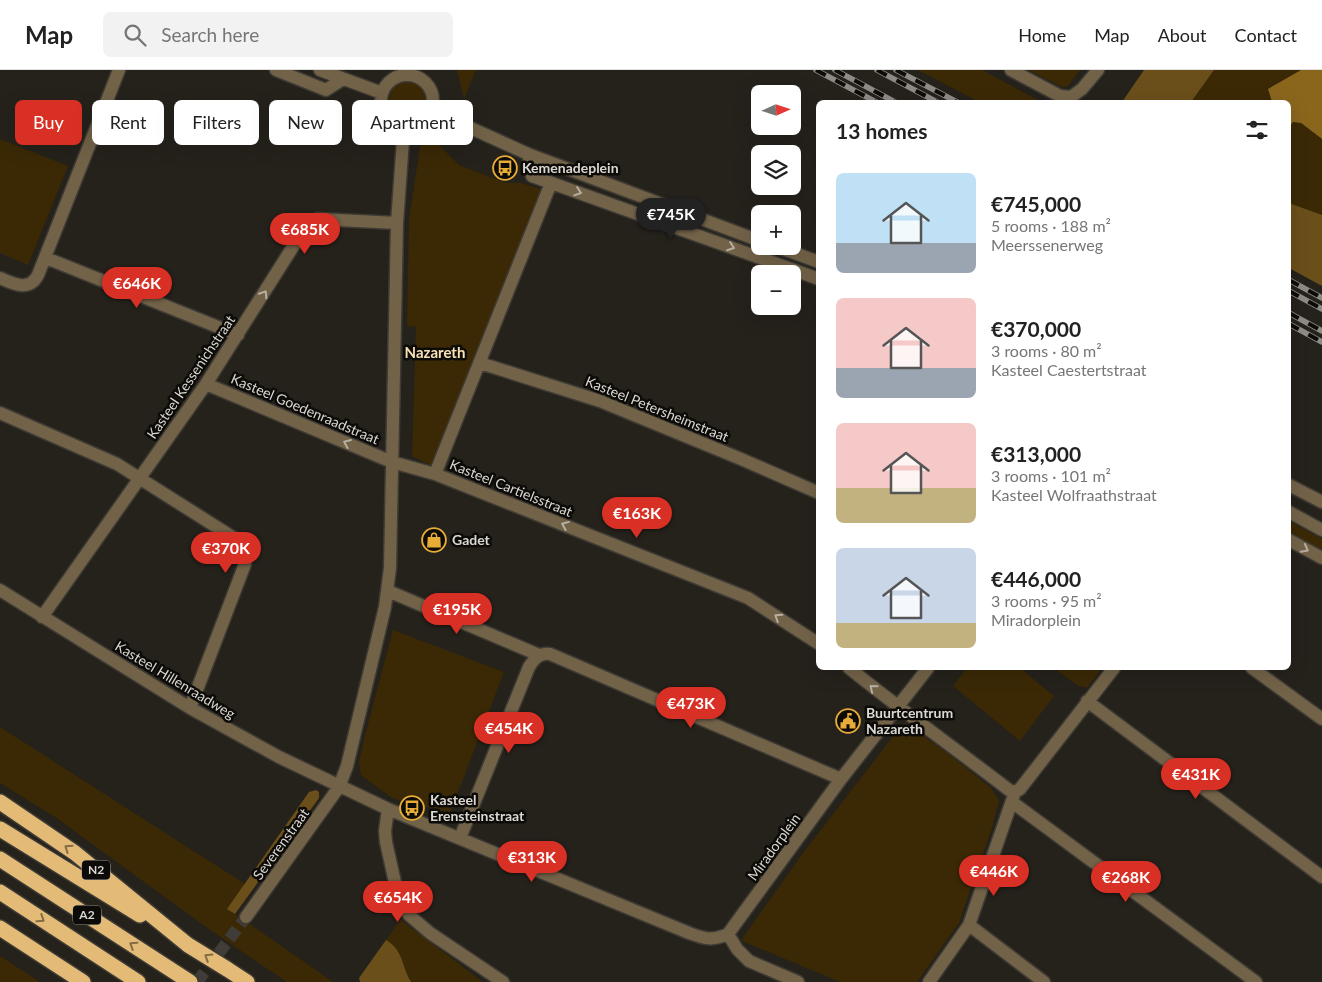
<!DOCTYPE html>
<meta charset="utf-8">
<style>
body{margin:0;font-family:Lato,sans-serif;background:#f2f2f2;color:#222;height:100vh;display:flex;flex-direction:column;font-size:19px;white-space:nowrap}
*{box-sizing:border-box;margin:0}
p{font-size:16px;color:#767676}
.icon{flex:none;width:28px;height:28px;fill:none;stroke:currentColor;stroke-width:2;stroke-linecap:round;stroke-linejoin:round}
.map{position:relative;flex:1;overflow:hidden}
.drawer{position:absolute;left:816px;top:30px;width:475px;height:570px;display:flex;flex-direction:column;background:#fff;border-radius:8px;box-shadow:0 5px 20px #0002}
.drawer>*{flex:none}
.top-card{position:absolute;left:15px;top:30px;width:475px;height:45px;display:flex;gap:10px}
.needle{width:32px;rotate:87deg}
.fabs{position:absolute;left:751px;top:15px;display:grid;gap:10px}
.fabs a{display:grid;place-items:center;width:50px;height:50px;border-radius:8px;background:#fff;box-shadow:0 5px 20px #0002;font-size:25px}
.price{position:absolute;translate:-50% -42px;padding:0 11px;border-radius:18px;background:#d93025;color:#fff;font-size:16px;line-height:32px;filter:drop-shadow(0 1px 2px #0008)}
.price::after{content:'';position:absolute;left:50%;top:30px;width:15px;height:11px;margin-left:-8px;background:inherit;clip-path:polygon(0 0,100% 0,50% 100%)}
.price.on{background:#222;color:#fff}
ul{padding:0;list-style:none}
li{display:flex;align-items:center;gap:15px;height:125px;padding:0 20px}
li span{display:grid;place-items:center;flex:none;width:140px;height:100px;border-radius:8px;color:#555}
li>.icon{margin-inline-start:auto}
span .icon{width:60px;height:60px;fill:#fffc;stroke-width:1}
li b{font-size:21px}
h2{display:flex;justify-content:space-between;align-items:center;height:60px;padding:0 20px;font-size:21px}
.pill{padding:0 18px;border-radius:8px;background:#fff;box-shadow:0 5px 20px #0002;font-size:18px;line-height:45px}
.pill.on{background:#d93025;color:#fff}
header{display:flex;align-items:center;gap:30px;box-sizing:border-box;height:70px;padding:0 25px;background:#fff;border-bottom:1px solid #e0e0e0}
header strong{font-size:24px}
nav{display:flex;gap:28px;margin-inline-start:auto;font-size:18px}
.search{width:350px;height:45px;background:#f2f2f2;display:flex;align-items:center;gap:12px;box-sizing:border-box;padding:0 18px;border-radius:8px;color:#767676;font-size:19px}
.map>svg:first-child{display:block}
.green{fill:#3b2906}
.forest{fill:#6b4f1a}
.water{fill:#8a661d}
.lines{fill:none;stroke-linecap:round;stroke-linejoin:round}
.minor-tunnel{stroke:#403c37;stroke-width:12;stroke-dasharray:12 6;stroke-linecap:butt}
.minor-casing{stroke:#3e3b35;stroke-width:15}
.highway-casing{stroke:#3e3b35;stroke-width:18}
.minor{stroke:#726248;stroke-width:12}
.highway{stroke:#e3bb77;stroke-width:15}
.rail-casing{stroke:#8e8b86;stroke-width:5.5}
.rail{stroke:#0d0b08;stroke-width:4;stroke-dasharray:11;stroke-linecap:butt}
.highway-bridge-casing{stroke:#3e3b35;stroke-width:18;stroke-linecap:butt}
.highway-bridge{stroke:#e3bb77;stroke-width:15}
.oneway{stroke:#b6afa2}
.oneway2{stroke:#836c45}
.labels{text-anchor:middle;stroke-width:5;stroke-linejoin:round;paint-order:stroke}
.shield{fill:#0d0b08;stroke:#9d9a96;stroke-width:1}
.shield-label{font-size:12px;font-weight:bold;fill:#dbd8d3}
.poi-label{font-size:14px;font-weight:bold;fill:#dbd8d3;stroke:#0d0b08;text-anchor:start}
.street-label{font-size:14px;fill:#dbd8d3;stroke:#0d0b08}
.neighbourhood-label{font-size:15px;font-weight:bold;fill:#f9e1b7;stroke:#0d0b08}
</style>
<header>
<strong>Map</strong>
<div class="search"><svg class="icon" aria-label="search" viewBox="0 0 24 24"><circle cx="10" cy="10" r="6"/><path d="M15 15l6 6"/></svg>Search here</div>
<nav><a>Home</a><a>Map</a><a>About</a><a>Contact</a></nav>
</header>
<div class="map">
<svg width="1322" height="912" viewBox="0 0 1322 912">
<rect width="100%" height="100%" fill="#25211b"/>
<path class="green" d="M 457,0 L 476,0 L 464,29 Z
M 918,0 L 982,0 L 1042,32 L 979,32 Z
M 1028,0 L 1080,0 L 1068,16 L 1062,17 Z
M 1214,0 L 1301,0 L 1268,19 L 1272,32 L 1191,32 Z
M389 30a18 18 0 1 1 36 0a18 18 0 1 1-36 0Z
M 1293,52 L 1300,53 L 1322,69 L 1322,145 L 1289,133 L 1289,57 Z
M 0,69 L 68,96 L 28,195 L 0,183 Z
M 434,70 L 459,95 L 506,113 L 521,113 L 544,120 L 434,397 L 412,386 L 416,257 L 407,256 L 409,149 L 420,78 L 423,72 Z
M 1289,451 L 1322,469 L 1322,481 L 1289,463 Z
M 393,560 L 504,602 L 450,743 L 392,728 L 361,705 L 359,692 L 365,665 Z
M 967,598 L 1020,598 L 1054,626 L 1020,671 L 953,616 Z
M 1054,598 L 1102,598 L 1087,618 L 1077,615 Z
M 901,656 L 910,656 L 955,689 L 991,718 L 999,730 L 992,758 L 959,853 L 917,912 L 840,912 L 742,871 L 744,866 L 803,783 Z
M 0,657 L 245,814 L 228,839 L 333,912 L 287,912 L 210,860 L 55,747 L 0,713 Z
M 401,849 L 402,851 L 483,912 L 411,912 C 402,897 402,880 386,870 Z
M 0,886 L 40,912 L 0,912 Z"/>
<path class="forest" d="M 1144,0 L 1214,0 L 1191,32 L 1122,32 Z
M 1289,133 L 1322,145 L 1322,216 L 1289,198 Z
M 316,720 L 319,722 L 319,728 L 235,844 L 227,839 L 309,722 Z
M 386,870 C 404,881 401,895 411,912 L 360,912 L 359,908 Z"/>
<path class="water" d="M 1301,0 L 1322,0 L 1322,69 L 1301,53 L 1293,52 L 1289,57 L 1289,32 L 1272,32 L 1268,19 Z"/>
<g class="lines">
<path class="minor-tunnel" d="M 197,912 L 246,847"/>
<g class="minor-casing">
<path id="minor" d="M 276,0 L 326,20 L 343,9
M 320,0 L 382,23
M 1011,0 L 1060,26 L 1071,27 L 1082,19 L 1098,0
M381 31a26 26 0 1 1 52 0a26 26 0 1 1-52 0Z
M 431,40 L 528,84 L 760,171
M 528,84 L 532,106 L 819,209
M 775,176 L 819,192
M 46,188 L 238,265
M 0,208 C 14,214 29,222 38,205 L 119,0
M 480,293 L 600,331 L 741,389 L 819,423
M 206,314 L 392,392 L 435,404 L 551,113
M 0,343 L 117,394 L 234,468 L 245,482 L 245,494 L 190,638
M 435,404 L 748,528 L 819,574
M 1289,415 L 1322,432
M 1289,442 L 1322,460
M 1289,470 L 1322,488
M 0,520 L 190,638 L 279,687 L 388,739 L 689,863 C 705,869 712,871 728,864 L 841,709 L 928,598
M 388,521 L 539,585
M 42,547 L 206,314 L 308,153 L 318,149 L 397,153
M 849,598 C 901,640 956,679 1009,720 L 1015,722
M 1252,598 L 1322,649
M 1087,631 L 1322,807
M 1012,732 L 1256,912
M 388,739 L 385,761 L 386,772 L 396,817 L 402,833 L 409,845 L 430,863 L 503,912
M 460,768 L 529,597 C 534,589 540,582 550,584 L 841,709
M 246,847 L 339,717 L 347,696 L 385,537 L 390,498 L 397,153 L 404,56
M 969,855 L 1044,912
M 728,864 L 737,879 L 749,891 L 798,912
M 929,912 L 969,855 L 1015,722 L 1020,719 L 1114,598"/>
</g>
<g class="highway-casing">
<path id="highway" d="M 0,732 L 75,783 L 188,875
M 0,759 L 140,845
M 0,789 L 190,912
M 0,822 L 138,912
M 0,858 L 83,912
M 227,899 L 247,912"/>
</g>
<use href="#minor" class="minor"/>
<use href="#highway" class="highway"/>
<g class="rail-casing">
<path id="rail" d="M 816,0 L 876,32
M 835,0 L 895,32
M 877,0 L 937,32
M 896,0 L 957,32
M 1289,210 L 1322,228
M 1289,221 L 1322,239
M 1289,243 L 1322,261
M 1289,254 L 1322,272"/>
</g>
<use href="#rail" class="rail"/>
<g class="highway-bridge-casing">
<path id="highway-bridge" d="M 188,875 L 227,899"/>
</g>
<use href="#highway-bridge" class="highway-bridge"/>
</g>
<defs><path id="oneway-chevron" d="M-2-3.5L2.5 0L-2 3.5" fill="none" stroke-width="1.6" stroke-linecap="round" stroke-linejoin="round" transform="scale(1.25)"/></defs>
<g class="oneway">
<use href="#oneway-chevron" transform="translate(578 122) rotate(19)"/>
<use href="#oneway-chevron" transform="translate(731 177) rotate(20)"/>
<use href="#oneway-chevron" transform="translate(264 224) rotate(-58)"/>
<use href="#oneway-chevron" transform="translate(347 373) rotate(-157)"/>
<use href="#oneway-chevron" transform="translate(565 455) rotate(-158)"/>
<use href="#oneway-chevron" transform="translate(1305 479) rotate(28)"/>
<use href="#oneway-chevron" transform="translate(778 547) rotate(-147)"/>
<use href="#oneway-chevron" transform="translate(873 618) rotate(-141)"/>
</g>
<g class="oneway2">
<use href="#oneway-chevron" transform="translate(68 778) rotate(-145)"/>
<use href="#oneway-chevron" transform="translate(41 849) rotate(33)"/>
<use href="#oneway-chevron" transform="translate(133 875) rotate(-147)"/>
<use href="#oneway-chevron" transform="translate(208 887) rotate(-148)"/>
</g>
<defs>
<g id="bus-ring" transform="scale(1.25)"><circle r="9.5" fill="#0d0b08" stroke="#e7ac36" stroke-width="1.5"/><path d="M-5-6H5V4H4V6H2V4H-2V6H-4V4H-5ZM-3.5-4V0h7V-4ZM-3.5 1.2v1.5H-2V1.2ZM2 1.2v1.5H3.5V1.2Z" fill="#e7ac36"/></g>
<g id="shop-ring" transform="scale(1.25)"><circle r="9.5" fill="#0d0b08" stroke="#e7ac36" stroke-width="1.5"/><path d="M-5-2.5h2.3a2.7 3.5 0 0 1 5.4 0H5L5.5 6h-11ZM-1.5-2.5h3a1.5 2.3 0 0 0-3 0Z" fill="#e7ac36"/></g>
<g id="civic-ring" transform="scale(1.25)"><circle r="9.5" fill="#0d0b08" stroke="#e7ac36" stroke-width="1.5"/><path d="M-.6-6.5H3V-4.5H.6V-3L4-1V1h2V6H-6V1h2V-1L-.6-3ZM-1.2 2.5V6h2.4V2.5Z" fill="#e7ac36"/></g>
</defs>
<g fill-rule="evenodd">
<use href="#bus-ring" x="505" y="98"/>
<use href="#shop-ring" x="434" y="470"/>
<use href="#civic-ring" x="848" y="651"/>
<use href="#bus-ring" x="412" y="738"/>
</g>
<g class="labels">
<g class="shield">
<rect x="82" y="790.5" width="28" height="19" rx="4"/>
<rect x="73" y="835.5" width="28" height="19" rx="4"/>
</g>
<g class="shield-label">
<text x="96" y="804">N2</text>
<text x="87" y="849">A2</text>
</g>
<g class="poi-label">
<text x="522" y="103">Kemenadeplein</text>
<text x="452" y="475">Gadet</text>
<text x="866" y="648">Buurtcentrum<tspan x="866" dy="16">Nazareth</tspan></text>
<text x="430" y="735">Kasteel<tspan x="430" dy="16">Erensteinstraat</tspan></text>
</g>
<g class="street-label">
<text transform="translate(191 307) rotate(-56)" y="5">Kasteel Kessenichstraat</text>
<text transform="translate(305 339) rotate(23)" y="5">Kasteel Goedenraadstraat</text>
<text transform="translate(657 339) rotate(22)" y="5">Kasteel Petersheimstraat</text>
<text transform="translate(511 418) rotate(22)" y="5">Kasteel Cartielsstraat</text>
<text transform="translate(175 610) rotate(31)" y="5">Kasteel Hillenraadweg</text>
<text transform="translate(281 774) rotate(-54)" y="5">Severenstraat</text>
<text transform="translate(774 777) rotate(-54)" y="5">Miradorplein</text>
</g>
<g class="neighbourhood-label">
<text x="435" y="288">Nazareth</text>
</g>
</g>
</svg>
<div class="fabs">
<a><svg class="needle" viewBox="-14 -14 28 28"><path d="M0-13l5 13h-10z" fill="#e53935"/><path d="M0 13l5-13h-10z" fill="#767676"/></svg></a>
<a><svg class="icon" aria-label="layers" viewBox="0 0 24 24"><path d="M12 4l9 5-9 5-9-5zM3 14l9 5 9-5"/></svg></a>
<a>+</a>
<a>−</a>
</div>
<b class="price on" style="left:671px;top:170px">€745K</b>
<b class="price" style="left:305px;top:185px">€685K</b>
<b class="price" style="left:137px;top:239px">€646K</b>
<b class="price" style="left:637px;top:469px">€163K</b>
<b class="price" style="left:226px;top:504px">€370K</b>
<b class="price" style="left:457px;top:565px">€195K</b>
<b class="price" style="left:691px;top:659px">€473K</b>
<b class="price" style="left:509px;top:684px">€454K</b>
<b class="price" style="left:1196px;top:730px">€431K</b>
<b class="price" style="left:532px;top:813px">€313K</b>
<b class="price" style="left:994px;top:827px">€446K</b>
<b class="price" style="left:1126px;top:833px">€268K</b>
<b class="price" style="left:398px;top:853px">€654K</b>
<div class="top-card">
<a class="pill on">Buy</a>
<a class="pill">Rent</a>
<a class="pill">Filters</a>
<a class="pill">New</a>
<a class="pill">Apartment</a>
</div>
<section class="drawer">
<h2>13 homes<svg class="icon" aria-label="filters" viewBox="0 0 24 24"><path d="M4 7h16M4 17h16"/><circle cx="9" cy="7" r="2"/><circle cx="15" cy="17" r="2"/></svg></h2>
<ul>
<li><span style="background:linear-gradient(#bfe0f5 70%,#9aa5b1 0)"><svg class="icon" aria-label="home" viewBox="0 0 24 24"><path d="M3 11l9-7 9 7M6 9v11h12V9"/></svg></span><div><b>€745,000</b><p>5 rooms · 188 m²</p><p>Meerssenerweg</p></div></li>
<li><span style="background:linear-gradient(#f6c9c9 70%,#9aa5b1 0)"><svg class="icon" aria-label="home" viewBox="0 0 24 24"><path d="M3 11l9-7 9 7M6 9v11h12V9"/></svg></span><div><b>€370,000</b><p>3 rooms · 80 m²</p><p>Kasteel Caestertstraat</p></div></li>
<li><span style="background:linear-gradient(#f6c9c9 65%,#c2b280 0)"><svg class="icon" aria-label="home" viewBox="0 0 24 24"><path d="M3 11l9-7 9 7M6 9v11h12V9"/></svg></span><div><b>€313,000</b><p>3 rooms · 101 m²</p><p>Kasteel Wolfraathstraat</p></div></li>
<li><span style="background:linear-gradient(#c9d6e8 75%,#c2b280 0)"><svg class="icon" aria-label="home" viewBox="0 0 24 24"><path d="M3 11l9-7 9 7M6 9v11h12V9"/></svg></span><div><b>€446,000</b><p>3 rooms · 95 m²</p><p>Miradorplein</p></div></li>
</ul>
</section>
</div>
